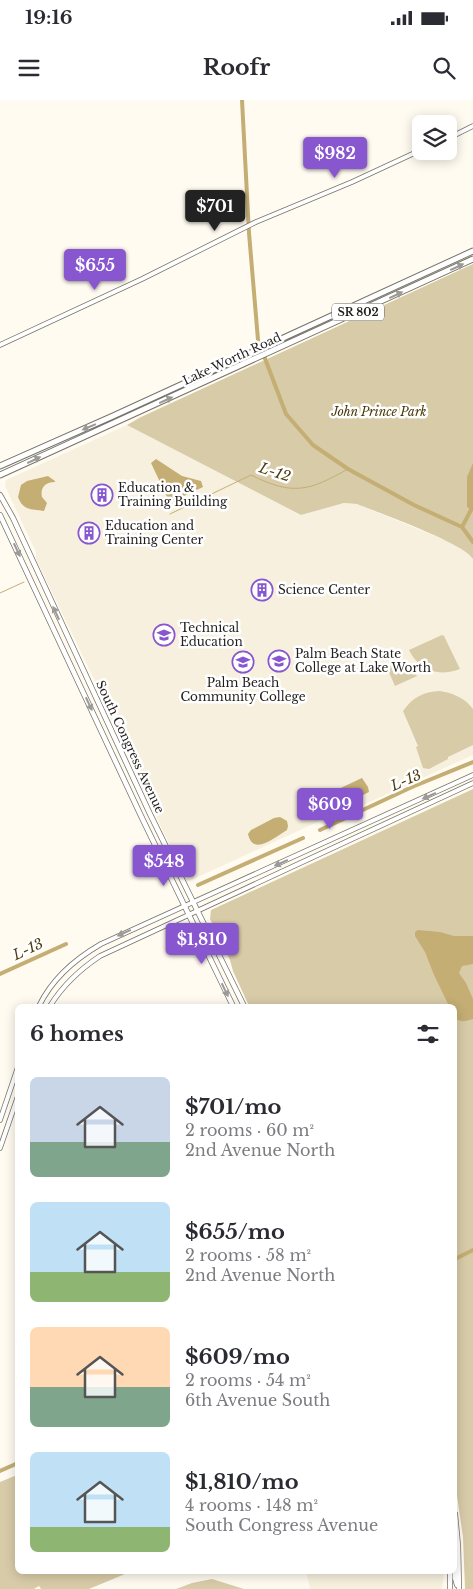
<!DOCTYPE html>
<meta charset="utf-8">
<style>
body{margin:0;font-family:"Libre Baskerville",serif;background:#f7f7f7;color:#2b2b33;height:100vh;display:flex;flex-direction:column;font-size:19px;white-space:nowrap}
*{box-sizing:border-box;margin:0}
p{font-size:16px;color:#7c7c81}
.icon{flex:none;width:28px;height:28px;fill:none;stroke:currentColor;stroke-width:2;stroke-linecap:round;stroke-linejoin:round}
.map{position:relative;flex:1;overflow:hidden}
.sheet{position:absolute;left:15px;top:904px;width:442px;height:570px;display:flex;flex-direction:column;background:#fff;border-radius:8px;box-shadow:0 2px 12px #0003}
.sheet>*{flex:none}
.buttons{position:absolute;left:412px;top:15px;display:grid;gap:10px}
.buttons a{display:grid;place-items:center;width:45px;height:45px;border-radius:8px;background:#fff;box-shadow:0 2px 12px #0003;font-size:25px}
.price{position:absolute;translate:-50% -42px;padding:0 11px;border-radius:5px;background:#8857d0;color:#fff;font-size:16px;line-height:32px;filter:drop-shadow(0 1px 2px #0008)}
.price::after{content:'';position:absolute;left:50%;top:30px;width:15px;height:11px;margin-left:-8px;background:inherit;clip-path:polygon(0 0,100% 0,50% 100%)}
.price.selected{background:#222;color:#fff}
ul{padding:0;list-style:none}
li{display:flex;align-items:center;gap:15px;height:125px;padding:0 15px}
li span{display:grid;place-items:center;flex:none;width:140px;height:100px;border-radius:8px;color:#555}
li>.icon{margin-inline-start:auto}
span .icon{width:60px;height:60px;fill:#fffc;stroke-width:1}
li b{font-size:21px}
h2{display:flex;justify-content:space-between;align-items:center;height:60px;padding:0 15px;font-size:21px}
.status{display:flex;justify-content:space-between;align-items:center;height:35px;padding:0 25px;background:#fff;direction:ltr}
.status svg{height:14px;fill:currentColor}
header{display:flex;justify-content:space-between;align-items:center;height:65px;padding:0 15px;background:#fff;font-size:22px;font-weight:700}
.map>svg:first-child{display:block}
.built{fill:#f7f0de}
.green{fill:#d8cba8}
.water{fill:#c4ae74}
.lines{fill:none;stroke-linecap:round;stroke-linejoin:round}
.stream{stroke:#c4ae74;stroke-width:1}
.canal{stroke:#c4ae74;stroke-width:4}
.tertiary-casing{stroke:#78746a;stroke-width:5.5}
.secondary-casing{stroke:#78746a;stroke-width:6}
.primary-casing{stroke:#78746a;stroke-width:7}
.tertiary{stroke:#fff;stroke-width:4}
.secondary{stroke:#fff;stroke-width:4.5}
.primary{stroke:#fff;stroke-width:5}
.oneway{fill:#9b9a99}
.labels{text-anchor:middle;stroke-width:5;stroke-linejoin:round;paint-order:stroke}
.shield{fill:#fff;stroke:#646260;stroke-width:1}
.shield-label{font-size:11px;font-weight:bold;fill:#211f1c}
.street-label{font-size:12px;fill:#211f1c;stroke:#fff}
.park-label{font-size:12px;font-style:italic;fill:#493909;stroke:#fff}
.poi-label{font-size:12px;fill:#211f1c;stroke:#fff;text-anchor:start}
.water-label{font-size:14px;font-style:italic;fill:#4c3c0d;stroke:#fff}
</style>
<div class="status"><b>19:16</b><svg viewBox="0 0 49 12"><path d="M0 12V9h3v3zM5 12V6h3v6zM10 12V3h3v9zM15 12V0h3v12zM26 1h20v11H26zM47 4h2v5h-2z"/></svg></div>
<header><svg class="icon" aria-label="menu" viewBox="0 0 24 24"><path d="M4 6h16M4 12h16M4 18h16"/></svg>Roofr<svg class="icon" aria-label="search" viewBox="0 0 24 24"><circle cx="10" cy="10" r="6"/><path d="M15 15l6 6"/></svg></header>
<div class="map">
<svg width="473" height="1489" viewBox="0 0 473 1489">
<rect width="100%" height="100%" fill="#fffbf0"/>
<path class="built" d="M 127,325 L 301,415 L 344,403 L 357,404 L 447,441 L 471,455 L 473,459 L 473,655 L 341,715 L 339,712 L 187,782 L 109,615 L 107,606 L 36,459 L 36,452 L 5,386 L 6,380 Z
M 306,1471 L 444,1471 L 444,1472 L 442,1489 L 310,1489 Z"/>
<path class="green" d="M 473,164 L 473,459 C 466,444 377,412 357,404 L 344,403 L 301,415 L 127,325 L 141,317 Z
M 442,535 L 444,536 L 460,569 C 439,577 419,571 409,550 Z
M 401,561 L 404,566 L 411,563 L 417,576 L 395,586 L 387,568 Z
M 440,591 C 453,593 465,598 473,609 L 473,645 L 448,657 L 448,659 L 429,669 L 423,668 L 416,647 L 418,646 L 403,611 C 413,597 423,592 440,591 Z
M 473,689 L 473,1489 L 465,1489 L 463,1437 L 455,1382 L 455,906 L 249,906 L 233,871 L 230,860 L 210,819 L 211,810 Z
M 17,1375 L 18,1471 L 124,1471 L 125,1474 L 89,1489 L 41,1489 L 39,1486 L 34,1489 L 0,1489 L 0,1382 Z
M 212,1479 L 244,1489 L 176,1489 L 192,1483 Z"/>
<path class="water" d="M 156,359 L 182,376 L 201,381 L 203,387 L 173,401 L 169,401 L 151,363 Z
M 473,363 L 473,411 L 467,407 L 467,377 Z
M 48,376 L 55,381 L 55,382 C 45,382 40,388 42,397 L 47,403 L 44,411 C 32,409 23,411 18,397 L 21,385 L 27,381 Z
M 362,678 L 368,687 L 369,692 L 343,705 L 338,704 L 332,692 Z
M 280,717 L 287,721 L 288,726 L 287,730 C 275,737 253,757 248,734 L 251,730 L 274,718 Z
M 418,830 L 440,832 L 454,836 L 473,836 L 473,864 L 462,866 L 459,873 L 466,883 L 473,899 L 473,919 C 466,921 461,923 455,918 L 455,906 L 449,906 L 434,875 L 425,852 L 415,836 L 415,832 Z"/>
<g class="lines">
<path class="stream" d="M 170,414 L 251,375 C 293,396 309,391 348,369
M 0,493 L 24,482"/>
<path class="canal" d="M 242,0 L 249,133 L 258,240 L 286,314 L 313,345 L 348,369 L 414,405 L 462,427 L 473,442
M 462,427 L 471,410
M 320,730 L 412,687 L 473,662
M 198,785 L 303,738
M 0,874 L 66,844
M 455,1159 L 473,1150
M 0,1371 L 18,1363"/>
<g class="tertiary-casing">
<path id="tertiary" d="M 449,38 L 473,26
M 0,245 L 142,179 L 256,122 L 352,82 L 421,50
M 39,906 C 52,879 75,859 101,844 L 473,675
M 50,906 C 63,885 79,870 100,856 L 473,683
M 0,1020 L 18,967
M 0,1048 L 18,996"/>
</g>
<g class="secondary-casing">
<path id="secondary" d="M 0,395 L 13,418 L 150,714 L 244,906
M 0,415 L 142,718 L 233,906
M 455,1414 L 458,1446 L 459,1489
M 455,1458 L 455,1478 L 457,1485
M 450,1489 L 450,1471"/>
</g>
<g class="primary-casing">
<path id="primary" d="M 0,366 L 113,316 L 473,151
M 0,375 L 473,159"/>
</g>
<use href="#tertiary" class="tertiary"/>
<use href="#secondary" class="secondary"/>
<use href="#primary" class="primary"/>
</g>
<defs><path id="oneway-solid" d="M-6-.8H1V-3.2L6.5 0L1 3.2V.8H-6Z" transform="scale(1.25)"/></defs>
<g class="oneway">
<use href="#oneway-solid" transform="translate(457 167) rotate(-25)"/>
<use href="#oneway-solid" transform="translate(396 195) rotate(-25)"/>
<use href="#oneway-solid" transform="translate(166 300) rotate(-24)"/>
<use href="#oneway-solid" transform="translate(89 327) rotate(157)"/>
<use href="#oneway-solid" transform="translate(34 360) rotate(-25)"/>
<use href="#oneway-solid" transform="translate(17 450) rotate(65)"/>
<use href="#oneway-solid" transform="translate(56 513) rotate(-115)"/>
<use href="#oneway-solid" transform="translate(89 604) rotate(65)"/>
<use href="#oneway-solid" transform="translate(429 696) rotate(156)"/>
<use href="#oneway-solid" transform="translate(281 763) rotate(156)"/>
<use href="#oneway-solid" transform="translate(124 833) rotate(156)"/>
<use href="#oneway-solid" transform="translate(225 890) rotate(64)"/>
</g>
<defs>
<g id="building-ring" transform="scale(1.125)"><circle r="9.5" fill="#fff" stroke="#8857d0" stroke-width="1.5"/><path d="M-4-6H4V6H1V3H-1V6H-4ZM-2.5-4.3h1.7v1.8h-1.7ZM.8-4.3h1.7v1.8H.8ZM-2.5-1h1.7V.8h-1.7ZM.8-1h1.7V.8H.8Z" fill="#8857d0"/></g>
<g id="university-ring" transform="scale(1.125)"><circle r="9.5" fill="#fff" stroke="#8857d0" stroke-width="1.5"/><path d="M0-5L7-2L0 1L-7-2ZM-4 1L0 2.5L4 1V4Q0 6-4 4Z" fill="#8857d0"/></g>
<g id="school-ring" transform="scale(1.125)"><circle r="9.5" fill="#fff" stroke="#8857d0" stroke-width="1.5"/><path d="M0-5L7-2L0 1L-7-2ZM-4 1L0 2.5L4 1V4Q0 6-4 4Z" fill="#8857d0"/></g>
</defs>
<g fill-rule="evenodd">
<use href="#building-ring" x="102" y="395"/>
<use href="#building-ring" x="89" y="433"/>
<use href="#building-ring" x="262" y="490"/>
<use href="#university-ring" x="164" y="535"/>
<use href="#university-ring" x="279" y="561"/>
<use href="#school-ring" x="243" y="562"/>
</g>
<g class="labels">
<rect class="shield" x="332" y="203.5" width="52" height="17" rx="4"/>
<g class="shield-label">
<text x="358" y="216">SR 802</text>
</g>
<g class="street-label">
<text transform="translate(232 259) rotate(-25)" y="4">Lake Worth Road</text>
<text transform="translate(130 647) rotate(65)" y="4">South Congress Avenue</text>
</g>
<g class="park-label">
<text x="379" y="316">John Prince Park</text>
</g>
<g class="poi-label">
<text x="118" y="392">Education &amp;<tspan x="118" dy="14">Training Building</tspan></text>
<text x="105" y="430">Education and<tspan x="105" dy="14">Training Center</tspan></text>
<text x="278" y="494">Science Center</text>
<text x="180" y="532">Technical<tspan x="180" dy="14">Education</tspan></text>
<text x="295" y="558">Palm Beach State<tspan x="295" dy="14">College at Lake Worth</tspan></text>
<text x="243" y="587" text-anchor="middle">Palm Beach<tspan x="243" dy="14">Community College</tspan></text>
</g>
<g class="water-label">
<text transform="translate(275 372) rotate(18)" y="5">L-12</text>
<text transform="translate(406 680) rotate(-24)" y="5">L-13</text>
<text transform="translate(28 849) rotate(-25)" y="5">L-13</text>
</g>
</g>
</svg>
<div class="buttons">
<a><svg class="icon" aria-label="layers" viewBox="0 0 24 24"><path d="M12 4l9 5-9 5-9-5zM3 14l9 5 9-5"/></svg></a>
</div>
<b class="price" style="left:335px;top:79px">$982</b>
<b class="price selected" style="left:215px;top:132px">$701</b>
<b class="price" style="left:95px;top:191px">$655</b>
<b class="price" style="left:330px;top:730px">$609</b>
<b class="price" style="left:164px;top:787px">$548</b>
<b class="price" style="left:202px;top:865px">$1,810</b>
<section class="sheet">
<h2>6 homes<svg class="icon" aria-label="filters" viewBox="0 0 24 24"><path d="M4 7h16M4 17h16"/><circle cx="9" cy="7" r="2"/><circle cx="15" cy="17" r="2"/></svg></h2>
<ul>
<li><span style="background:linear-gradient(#c9d6e8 65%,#7fa58c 0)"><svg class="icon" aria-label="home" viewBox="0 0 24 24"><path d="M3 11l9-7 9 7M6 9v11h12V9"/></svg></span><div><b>$701/mo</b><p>2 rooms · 60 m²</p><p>2nd Avenue North</p></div></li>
<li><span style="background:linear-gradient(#bfe0f5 70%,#8fb573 0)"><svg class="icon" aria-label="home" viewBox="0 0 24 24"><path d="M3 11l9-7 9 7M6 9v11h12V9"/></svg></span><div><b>$655/mo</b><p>2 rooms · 58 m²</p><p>2nd Avenue North</p></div></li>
<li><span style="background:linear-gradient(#ffd9b3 60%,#7fa58c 0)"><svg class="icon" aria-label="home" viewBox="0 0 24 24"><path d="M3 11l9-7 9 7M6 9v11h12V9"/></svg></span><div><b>$609/mo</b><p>2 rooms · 54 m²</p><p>6th Avenue South</p></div></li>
<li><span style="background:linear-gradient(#bfe0f5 75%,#8fb573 0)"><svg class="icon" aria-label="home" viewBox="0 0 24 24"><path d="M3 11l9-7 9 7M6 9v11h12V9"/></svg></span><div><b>$1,810/mo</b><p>4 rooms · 148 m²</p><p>South Congress Avenue</p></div></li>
</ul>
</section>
</div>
